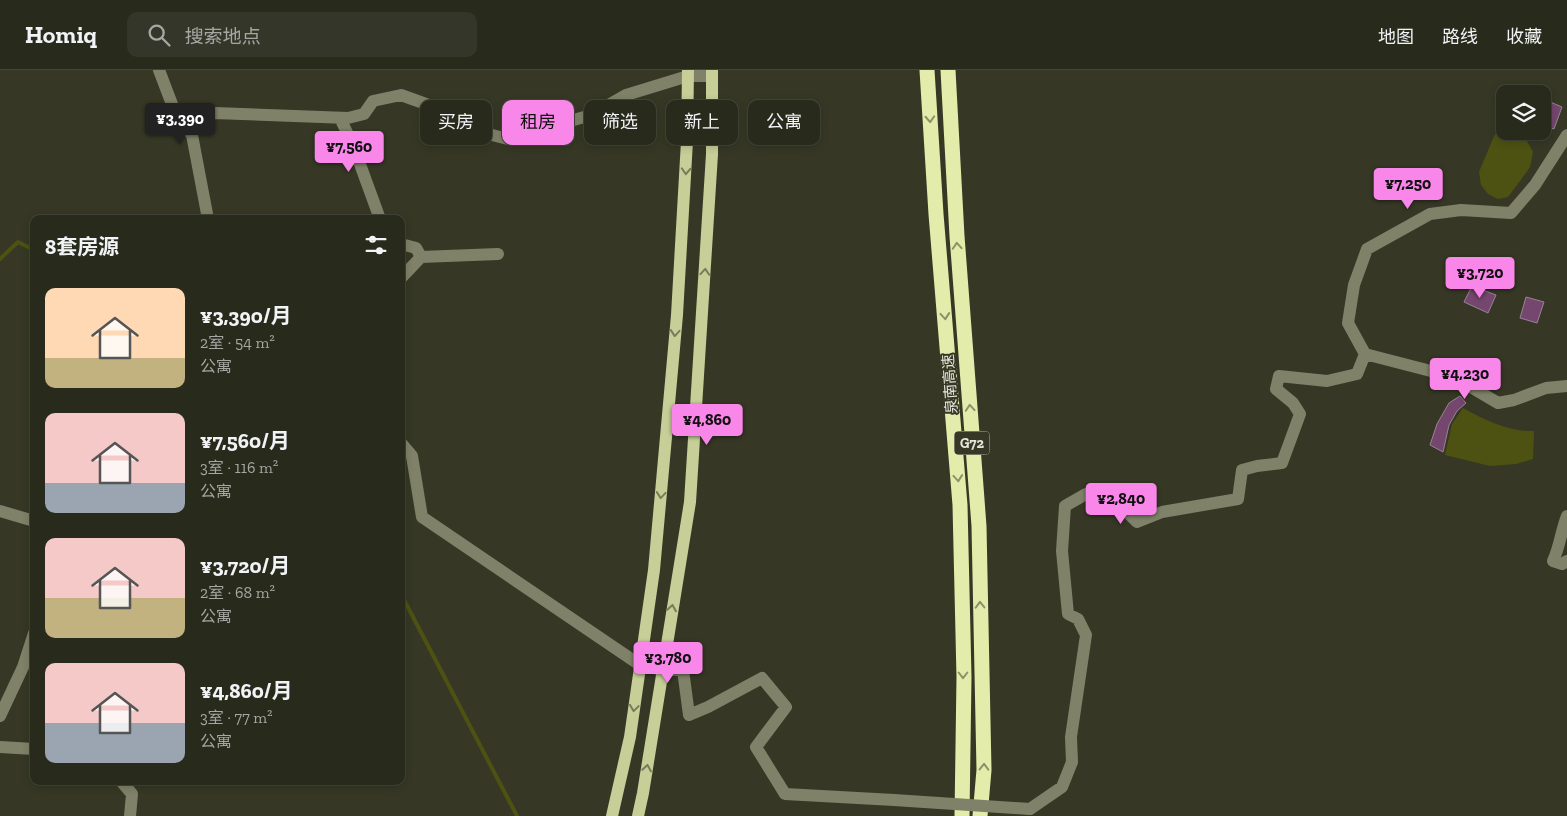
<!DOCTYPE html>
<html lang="zh">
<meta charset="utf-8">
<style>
body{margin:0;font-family:"Zilla Slab","Noto Sans SC",serif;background:#343629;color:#f1f3f6;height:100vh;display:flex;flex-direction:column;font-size:19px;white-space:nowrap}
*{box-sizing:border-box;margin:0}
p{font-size:16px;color:#a5a7a3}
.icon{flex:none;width:28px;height:28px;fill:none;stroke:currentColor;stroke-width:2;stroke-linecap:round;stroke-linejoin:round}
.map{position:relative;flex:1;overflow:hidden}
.sheet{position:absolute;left:30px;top:145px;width:375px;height:570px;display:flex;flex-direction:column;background:#282a1c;border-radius:10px;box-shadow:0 2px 8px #0003,0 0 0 1px #44463b}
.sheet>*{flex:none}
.top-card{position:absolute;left:420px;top:30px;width:475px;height:45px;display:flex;gap:10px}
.tools{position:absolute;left:1496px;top:15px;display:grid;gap:10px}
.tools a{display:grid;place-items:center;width:55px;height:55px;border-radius:10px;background:#282a1c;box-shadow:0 2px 8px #0003,0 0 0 1px #44463b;font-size:25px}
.price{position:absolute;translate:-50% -42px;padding:0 11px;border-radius:5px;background:#f987e9;color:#111;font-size:16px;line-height:32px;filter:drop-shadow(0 1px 2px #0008)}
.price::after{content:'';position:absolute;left:50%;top:30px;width:15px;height:11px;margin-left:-8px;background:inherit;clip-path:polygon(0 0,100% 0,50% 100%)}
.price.selected{background:#222;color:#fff}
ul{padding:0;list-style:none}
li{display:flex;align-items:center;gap:15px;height:125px;padding:0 15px}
li span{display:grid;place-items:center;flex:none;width:140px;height:100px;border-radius:10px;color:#555}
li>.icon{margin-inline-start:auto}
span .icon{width:60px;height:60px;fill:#fffc;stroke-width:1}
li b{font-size:21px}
h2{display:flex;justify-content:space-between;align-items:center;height:60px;padding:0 15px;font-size:21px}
.pill{padding:0 18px;border-radius:10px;background:#282a1c;box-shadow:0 2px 8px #0003,0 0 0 1px #44463b;font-size:18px;line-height:45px}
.pill.selected{background:#f987e9;color:#111}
header{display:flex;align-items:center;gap:30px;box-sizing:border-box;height:70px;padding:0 25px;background:#282a1c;border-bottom:1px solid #44463b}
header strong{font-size:24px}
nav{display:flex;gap:28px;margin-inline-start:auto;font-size:18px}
.search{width:350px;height:45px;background:#343629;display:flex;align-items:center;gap:12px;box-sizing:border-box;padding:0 18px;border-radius:10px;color:#a5a7a3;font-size:19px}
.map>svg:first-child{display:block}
.water{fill:#4d5212}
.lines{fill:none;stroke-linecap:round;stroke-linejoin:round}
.stream{stroke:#4d5212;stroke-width:4}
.building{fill:#75466e;stroke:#978494}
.minor{stroke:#7f8268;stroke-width:12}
.major{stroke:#c7ce98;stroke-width:12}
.highway{stroke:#e3ecaa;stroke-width:15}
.minor-bridge{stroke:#7f8268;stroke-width:12}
.oneway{stroke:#8c9268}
.oneway2{stroke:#777c59}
.labels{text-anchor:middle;stroke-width:4;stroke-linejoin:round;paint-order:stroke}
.shield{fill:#363825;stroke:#b0b2a4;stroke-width:1}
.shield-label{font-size:14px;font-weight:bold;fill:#e4e6da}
.street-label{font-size:15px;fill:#e4e6da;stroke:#363825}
</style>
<header>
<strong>Homiq</strong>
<div class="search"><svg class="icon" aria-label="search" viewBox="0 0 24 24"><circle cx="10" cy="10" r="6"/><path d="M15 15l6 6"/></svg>搜索地点</div>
<nav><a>地图</a><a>路线</a><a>收藏</a></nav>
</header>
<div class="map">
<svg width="1567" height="746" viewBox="0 0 1567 746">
<rect width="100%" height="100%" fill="#363825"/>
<path class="water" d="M 1509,61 L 1522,62 L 1533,82 L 1530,97 L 1520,111 L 1508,127 L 1498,129 L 1488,124 L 1481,115 L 1479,102 L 1495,64 Z
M 1463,338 C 1485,350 1509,362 1534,361 L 1533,389 L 1516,394 L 1490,396 L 1445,385 L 1452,354 Z"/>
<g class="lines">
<path class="stream" d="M 0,189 L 18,172 L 34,180
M 401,524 L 517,746"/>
</g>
<path class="building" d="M 1548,31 L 1562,37 L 1554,59 L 1542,55 L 1542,45 Z
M 1472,216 L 1496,225 L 1488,243 L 1464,232 Z
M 1526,227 L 1544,232 L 1537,253 L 1520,248 Z
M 1460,326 L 1466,333 L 1457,341 L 1449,355 L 1443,382 L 1430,375 L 1437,354 L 1449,333 Z"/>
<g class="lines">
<path class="minor" d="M 159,0 L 178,50 L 192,65 L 208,149
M 340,48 L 353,75 L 380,149
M 185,57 L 214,43 L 348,48 L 364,44 L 373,31 L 401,25 L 437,38 L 468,59 L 508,69 L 591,45 L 626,25 L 688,6 L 712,6
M 1567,65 L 1535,115 L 1511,143 L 1461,140 L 1430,144 L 1367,179 L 1354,215 L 1348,253 L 1365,284 L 1454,307 L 1498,333 L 1514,330 L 1546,318 L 1567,316
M 401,174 L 416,178 L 421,187 L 498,184
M 401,208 L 421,187
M 401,373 L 412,386 L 422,447 L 640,595 L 662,600 L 683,600 L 689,645 L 708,637 L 762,608 L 786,637 L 756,677 L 785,724 L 894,730
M 0,441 L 34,451
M 1567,446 C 1561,461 1560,476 1553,491 L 1562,494 L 1567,491
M 0,646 L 23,597 L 34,563
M 0,677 L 34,679
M 121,711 L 132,724 L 130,746
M 1030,739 L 1062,717 L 1072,692 L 1071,667 L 1086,565 L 1078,549 L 1068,544 L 1062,481 L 1065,436 L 1086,424 L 1124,439 L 1137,452 L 1162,442 L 1238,429 L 1242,400 L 1257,396 L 1282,393 L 1300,344 L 1293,333 L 1276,319 L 1279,306 L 1327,311 L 1357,304 L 1365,284"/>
<path class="major" d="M 612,746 L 630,667 L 654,500 L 677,245 L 687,71 L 688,0
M 638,746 L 643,723 L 690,432 L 712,84 L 712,0"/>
<path class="highway" d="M 927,0 L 936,144 L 960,435 L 964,607 L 962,746
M 948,0 L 957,166 L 979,456 L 984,700 L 980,746"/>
<path class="minor-bridge" d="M 894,730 L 1030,739"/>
</g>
<defs><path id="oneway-chevron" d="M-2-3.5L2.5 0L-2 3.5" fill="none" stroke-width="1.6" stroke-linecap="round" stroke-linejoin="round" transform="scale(1.25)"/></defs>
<g class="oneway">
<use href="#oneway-chevron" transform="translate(930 49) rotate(87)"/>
<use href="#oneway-chevron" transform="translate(957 176) rotate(-94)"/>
<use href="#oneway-chevron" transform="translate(945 246) rotate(85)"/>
<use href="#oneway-chevron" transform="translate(970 338) rotate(-94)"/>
<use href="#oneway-chevron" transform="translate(958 408) rotate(85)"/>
<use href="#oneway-chevron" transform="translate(980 535) rotate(-91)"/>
<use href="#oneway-chevron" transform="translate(963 605) rotate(90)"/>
<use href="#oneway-chevron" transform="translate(984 697) rotate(-89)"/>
</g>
<g class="oneway2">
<use href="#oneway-chevron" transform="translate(686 101) rotate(93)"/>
<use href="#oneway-chevron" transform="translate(705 202) rotate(-86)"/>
<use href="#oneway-chevron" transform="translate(675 263) rotate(95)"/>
<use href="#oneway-chevron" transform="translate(661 425) rotate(95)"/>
<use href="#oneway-chevron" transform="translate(672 538) rotate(-81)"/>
<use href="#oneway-chevron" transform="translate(634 638) rotate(98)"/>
<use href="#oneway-chevron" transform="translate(647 698) rotate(-81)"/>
</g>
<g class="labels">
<rect class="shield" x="954.5" y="361.5" width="35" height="23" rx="4"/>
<g class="shield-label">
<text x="972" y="378">G72</text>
</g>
<g class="street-label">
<text transform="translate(950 314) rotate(-94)" y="5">泉南高速</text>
</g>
</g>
</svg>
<div class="tools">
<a><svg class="icon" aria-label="layers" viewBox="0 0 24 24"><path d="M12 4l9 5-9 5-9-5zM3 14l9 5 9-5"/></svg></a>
</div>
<b class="price selected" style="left:180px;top:75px">¥3,390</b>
<b class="price" style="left:349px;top:103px">¥7,560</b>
<b class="price" style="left:1408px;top:140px">¥7,250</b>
<b class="price" style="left:1480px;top:229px">¥3,720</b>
<b class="price" style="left:1465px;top:330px">¥4,230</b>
<b class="price" style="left:707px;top:376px">¥4,860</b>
<b class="price" style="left:1121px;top:455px">¥2,840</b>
<b class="price" style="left:668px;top:614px">¥3,780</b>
<div class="top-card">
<a class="pill">买房</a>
<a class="pill selected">租房</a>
<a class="pill">筛选</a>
<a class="pill">新上</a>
<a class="pill">公寓</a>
</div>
<section class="sheet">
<h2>8套房源<svg class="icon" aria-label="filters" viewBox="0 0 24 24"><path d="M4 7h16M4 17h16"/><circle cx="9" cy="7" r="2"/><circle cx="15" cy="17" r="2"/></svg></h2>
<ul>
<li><span style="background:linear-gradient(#ffd9b3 70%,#c2b280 0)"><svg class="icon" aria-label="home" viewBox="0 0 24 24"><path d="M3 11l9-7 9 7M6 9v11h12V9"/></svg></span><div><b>¥3,390/月</b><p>2室 · 54 m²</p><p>公寓</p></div></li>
<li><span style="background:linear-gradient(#f6c9c9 70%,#9aa5b1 0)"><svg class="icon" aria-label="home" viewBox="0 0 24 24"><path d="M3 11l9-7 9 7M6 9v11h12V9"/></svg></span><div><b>¥7,560/月</b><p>3室 · 116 m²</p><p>公寓</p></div></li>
<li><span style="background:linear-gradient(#f6c9c9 60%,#c2b280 0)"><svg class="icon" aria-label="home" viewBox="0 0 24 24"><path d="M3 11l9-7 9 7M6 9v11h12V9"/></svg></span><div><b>¥3,720/月</b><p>2室 · 68 m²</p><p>公寓</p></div></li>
<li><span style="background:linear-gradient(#f6c9c9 60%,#9aa5b1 0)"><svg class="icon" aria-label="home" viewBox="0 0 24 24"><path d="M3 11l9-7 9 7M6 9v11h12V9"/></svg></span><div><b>¥4,860/月</b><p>3室 · 77 m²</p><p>公寓</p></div></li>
</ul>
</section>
</div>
